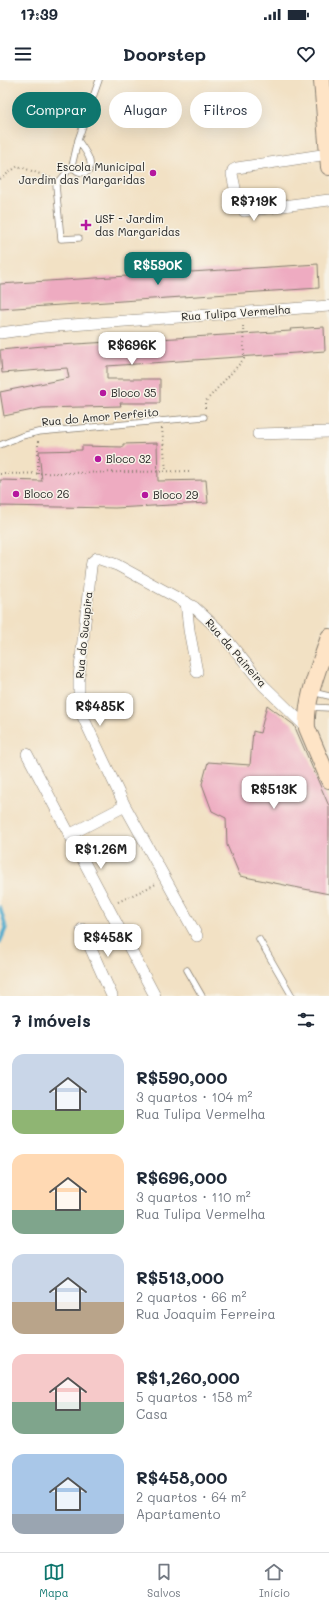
<!DOCTYPE html>
<html lang="pt">
<meta charset="utf-8">
<style>
body{margin:0;font-family:Mali,sans-serif;background:#f2f2f3;color:#1f2937;height:100vh;display:flex;flex-direction:column;font-size:15px;white-space:nowrap}
*{box-sizing:border-box;margin:0}
p{font-size:13px;color:#747a83}
.icon{flex:none;width:22px;height:22px;fill:none;stroke:currentColor;stroke-width:2;stroke-linecap:round;stroke-linejoin:round}
.map{position:relative;height:916px;overflow:hidden}
.side{display:flex;flex-direction:column;background:#fff;flex:1}
.side>*{flex:none}
.top-card{position:absolute;left:12px;top:12px;width:305px;height:36px;display:flex;gap:8px}
.price{position:absolute;translate:-50% -34px;padding:0 9px;border-radius:8px;background:#fff;color:#222;font-size:13px;line-height:26px;filter:drop-shadow(0 1px 2px #0008)}
.price::after{content:'';position:absolute;left:50%;top:24px;width:12px;height:9px;margin-left:-6px;background:inherit;clip-path:polygon(0 0,100% 0,50% 100%)}
.price.selected{background:#0f766e;color:#fff}
ul{padding:0;list-style:none}
li{display:flex;align-items:center;gap:12px;height:100px;padding:0 12px}
li span{display:grid;place-items:center;flex:none;width:112px;height:80px;border-radius:12px;color:#555}
li>.icon{margin-inline-start:auto}
span .icon{width:48px;height:48px;fill:#fffc;stroke-width:1}
li b{font-size:17px}
h2{display:flex;justify-content:space-between;align-items:center;height:48px;padding:0 12px;font-size:17px}
.chip{padding:0 14px;border-radius:18px;background:#fff;box-shadow:0 4px 16px #0002;font-size:14px;line-height:36px}
.chip.selected{background:#0f766e;color:#fff}
.status{display:flex;justify-content:space-between;align-items:center;height:28px;padding:0 20px;background:#fff;direction:ltr}
.status svg{height:11px;fill:currentColor}
header{display:flex;justify-content:space-between;align-items:center;height:52px;padding:0 12px;background:#fff;font-size:18px;font-weight:700}
.tabs{display:flex;justify-content:space-around;align-items:center;height:56px;border-top:1px solid #e0e1e3;background:#fff;font-size:11px;color:#747a83}
.tabs a{display:grid;justify-items:center;gap:2px}
.tabs .selected{color:#0f766e}
.map>svg:first-child{display:block}
.lines{fill:none;stroke-linecap:round;stroke-linejoin:round}
.stream{stroke:#4fabcd;stroke-width:3.5}
.building{fill:#eeabc1}
.lane-casing{stroke:#877e70;stroke-width:7}
.street-casing{stroke:#877e70;stroke-width:12}
.secondary-casing{stroke:#877e70;stroke-width:18}
.path{stroke:#877e70;stroke-width:2;stroke-dasharray:1 3;stroke-linecap:butt}
.lane{stroke:#fff;stroke-width:5.5}
.street{stroke:#fff;stroke-width:11}
.secondary{stroke:#fee4c6;stroke-width:16}
.poi-dot{fill:#b5179e;stroke:#f7f3e8;stroke-width:1.5}
.labels{text-anchor:middle;stroke-width:3;stroke-linejoin:round;paint-order:stroke}
.poi-label{font-size:11px;fill:#1c1c1c;stroke:#f7f3e8;text-anchor:start}
.street-label{font-size:11px;fill:#1c1c1c;stroke:#f7f3e8}
</style>
<div class="status"><b>17:39</b><svg viewBox="0 0 49 12"><path d="M0 12V9h3v3zM5 12V6h3v6zM10 12V3h3v9zM15 12V0h3v12zM26 1h20v11H26zM47 4h2v5h-2z"/></svg></div>
<header><svg class="icon" aria-label="menu" viewBox="0 0 24 24"><path d="M4 6h16M4 12h16M4 18h16"/></svg>Doorstep<svg class="icon" aria-label="heart" viewBox="0 0 24 24"><path d="M12 20l-8-8c-3-5 5-10 8-4 3-6 11-1 8 4z"/></svg></header>
<div class="map">
<svg width="329" height="916" viewBox="0 0 329 916">
<rect width="100%" height="100%" fill="#f7f3e8"/>
<filter id="ink" filterUnits="userSpaceOnUse"><feTurbulence type="fractalNoise" baseFrequency=".025" numOctaves="2"/><feDisplacementMap in="SourceGraphic" scale="8" xChannelSelector="R" yChannelSelector="G"/><feConvolveMatrix kernelMatrix="1 2 1 2 8 2 1 2 1" color-interpolation-filters="sRGB"/></filter>
<filter id="wash" filterUnits="userSpaceOnUse"><feTurbulence type="fractalNoise" baseFrequency=".012" numOctaves="4" result="noise"/><feDisplacementMap in="SourceGraphic" scale="16" xChannelSelector="R" yChannelSelector="G"/><feGaussianBlur stdDeviation="0.9" result="paint"/><feColorMatrix in="noise" values="0 0 0 0 0 0 0 0 0 0 0 0 0 0 0 0 0 1.4 0 .05"/><feComposite in="paint" operator="in"/></filter>
<g filter="url(#wash)">
<rect width="100%" height="100%" fill="#f2e1c4"/>
<g class="lines">
<path class="stream" d="M 0,827 L 6,848 L 0,862"/>
</g>
<g id="blocks">
<path class="building" d="M 318,184 L 319,208 L 0,229 L 0,204 Z
M 324,247 L 325,271 L 107,286 L 107,299 L 160,299 L 160,323 L 120,323 L 121,326 L 42,328 L 4,336 L 0,312 L 69,298 L 67,288 L 2,293 L 0,270 L 43,266 L 291,251 L 290,249 Z
M 157,363 L 158,401 L 206,400 L 208,423 L 115,428 L 0,426 L 0,400 L 42,401 L 39,371 L 82,370 L 82,366 L 123,367 L 123,364 Z
M 267,625 L 294,645 L 329,726 L 329,814 L 240,796 L 227,765 L 226,738 L 212,731 L 202,704 L 208,682 L 250,685 L 253,651 L 260,653 Z"/>
</g>
</g>
<g filter="url(#ink)">
<use href="#blocks" fill-opacity="0" stroke="#877e70" stroke-width="1"/>
<g class="lines">
<g class="lane-casing">
<path id="lane" d="M 72,86 C 76,92 82,95 89,91 C 94,80 84,70 78,60
M 79,158 L 61,159 L 56,105 L 72,86 L 78,60 L 99,0
M 0,365 L 22,356 L 38,352 L 204,337
M 312,612 L 329,616
M 310,627 L 329,628
M 259,859 L 292,916
M 187,890 L 202,916"/>
</g>
<g class="street-casing">
<path id="street" d="M 328,74 L 237,88 L 233,90 L 232,94 L 239,127 L 244,131 L 329,120
M 0,253 L 44,247 L 329,226
M 258,354 L 329,352
M 186,522 L 189,550 L 197,592
M 27,674 L 155,916
M 125,726 L 197,856
M 69,755 L 125,726 L 83,637 L 79,621 L 79,597 L 91,487 L 92,482 L 97,478 L 117,485 L 194,527 L 220,551 L 263,605 L 307,648
M 82,849 L 112,916"/>
</g>
<g class="secondary-casing">
<path id="secondary" d="M 322,0 L 329,87
M 329,557 C 320,586 305,617 307,648 L 329,700"/>
</g>
<path class="path" d="M 0,99 L 18,86 L 51,98
M 205,328 L 205,322 L 244,279 L 243,244
M 162,348 L 166,391
M 0,394 L 190,391
M 38,394 L 38,361
M 118,822 L 156,804"/>
<use href="#lane" class="lane"/>
<use href="#street" class="street"/>
<use href="#secondary" class="secondary"/>
</g>
</g>
<g class="poi-dot">
<circle cx="153" cy="93" r="4"/>
<path d="M84 139h4v4h4v4h-4v4h-4v-4h-4v-4h4z"/>
<circle cx="103" cy="313" r="4"/>
<circle cx="98" cy="379" r="4"/>
<circle cx="16" cy="414" r="4"/>
<circle cx="145" cy="415" r="4"/>
</g>
<g class="labels">
<g class="poi-label">
<text x="145" y="91" text-anchor="end">Escola Municipal<tspan x="145" dy="13">Jardim das Margaridas</tspan></text>
<text x="95" y="143">USF - Jardim<tspan x="95" dy="13">das Margaridas</tspan></text>
<text x="111" y="317">Bloco 35</text>
<text x="106" y="383">Bloco 32</text>
<text x="24" y="418">Bloco 26</text>
<text x="153" y="419">Bloco 29</text>
</g>
<g class="street-label">
<text transform="translate(236 233) rotate(-4)" y="4">Rua Tulipa Vermelha</text>
<text transform="translate(100 337) rotate(-5)" y="4">Rua do Amor Perfeito</text>
<text transform="translate(84 555) rotate(-84)" y="4">Rua do Sucupira</text>
<text transform="translate(236 573) rotate(49)" y="4">Rua da Paineira</text>
</g>
</g>
</svg>
<b class="price" style="left:254px;top:142px">R$719K</b>
<b class="price selected" style="left:158px;top:206px">R$590K</b>
<b class="price" style="left:132px;top:286px">R$696K</b>
<b class="price" style="left:100px;top:647px">R$485K</b>
<b class="price" style="left:274px;top:730px">R$513K</b>
<b class="price" style="left:101px;top:790px">R$1.26M</b>
<b class="price" style="left:108px;top:878px">R$458K</b>
<div class="top-card">
<a class="chip selected">Comprar</a>
<a class="chip">Alugar</a>
<a class="chip">Filtros</a>
</div>
</div>
<section class="side">
<h2>7 imóveis<svg class="icon" aria-label="filters" viewBox="0 0 24 24"><path d="M4 7h16M4 17h16"/><circle cx="9" cy="7" r="2"/><circle cx="15" cy="17" r="2"/></svg></h2>
<ul>
<li><span style="background:linear-gradient(#c9d6e8 70%,#8fb573 0)"><svg class="icon" aria-label="home" viewBox="0 0 24 24"><path d="M3 11l9-7 9 7M6 9v11h12V9"/></svg></span><div><b>R$590,000</b><p>3 quartos · 104 m²</p><p>Rua Tulipa Vermelha</p></div></li>
<li><span style="background:linear-gradient(#ffd9b3 70%,#7fa58c 0)"><svg class="icon" aria-label="home" viewBox="0 0 24 24"><path d="M3 11l9-7 9 7M6 9v11h12V9"/></svg></span><div><b>R$696,000</b><p>3 quartos · 110 m²</p><p>Rua Tulipa Vermelha</p></div></li>
<li><span style="background:linear-gradient(#c9d6e8 60%,#b9a48a 0)"><svg class="icon" aria-label="home" viewBox="0 0 24 24"><path d="M3 11l9-7 9 7M6 9v11h12V9"/></svg></span><div><b>R$513,000</b><p>2 quartos · 66 m²</p><p>Rua Joaquim Ferreira</p></div></li>
<li><span style="background:linear-gradient(#f6c9c9 60%,#7fa58c 0)"><svg class="icon" aria-label="home" viewBox="0 0 24 24"><path d="M3 11l9-7 9 7M6 9v11h12V9"/></svg></span><div><b>R$1,260,000</b><p>5 quartos · 158 m²</p><p>Casa</p></div></li>
<li><span style="background:linear-gradient(#a9c7e8 75%,#9aa5b1 0)"><svg class="icon" aria-label="home" viewBox="0 0 24 24"><path d="M3 11l9-7 9 7M6 9v11h12V9"/></svg></span><div><b>R$458,000</b><p>2 quartos · 64 m²</p><p>Apartamento</p></div></li>
</ul>
</section>
<nav class="tabs">
<a class="selected"><svg class="icon" aria-label="map" viewBox="0 0 24 24"><path d="M3 6l6-2 6 2 6-2v14l-6 2-6-2-6 2zM9 4v14M15 6v14"/></svg>Mapa</a>
<a><svg class="icon" aria-label="saved" viewBox="0 0 24 24"><path d="M7 4h10v16l-5-4-5 4z"/></svg>Salvos</a>
<a><svg class="icon" aria-label="home" viewBox="0 0 24 24"><path d="M3 11l9-7 9 7M6 9v11h12V9"/></svg>Início</a>
</nav>
